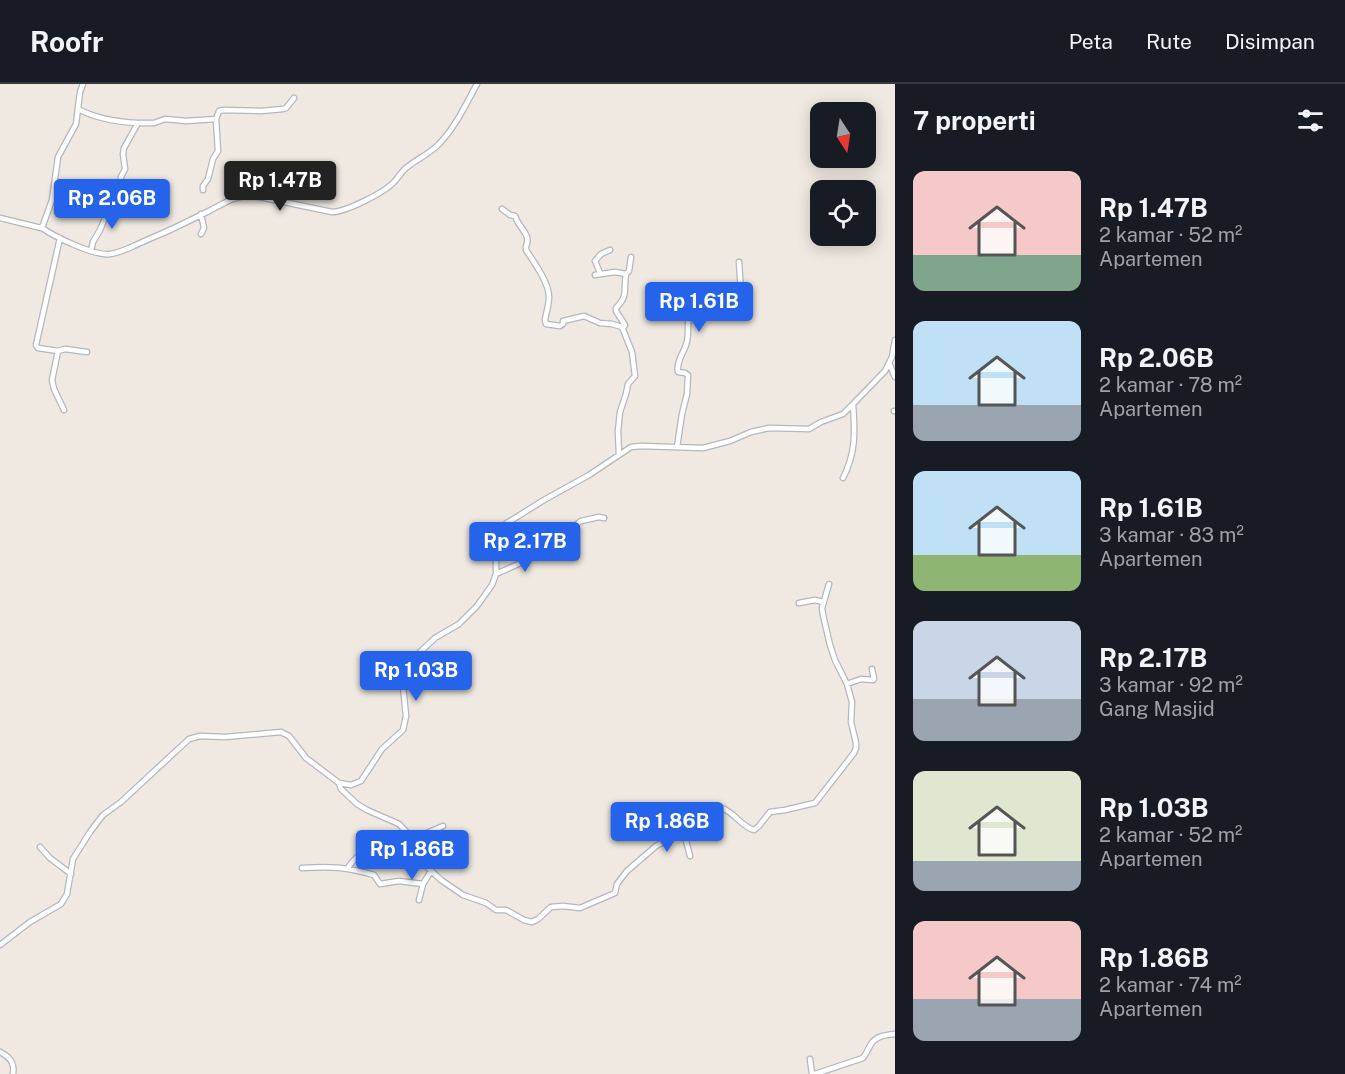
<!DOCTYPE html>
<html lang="id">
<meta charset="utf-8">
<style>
body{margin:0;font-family:"Public Sans",sans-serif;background:#20242c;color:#f1f3f6;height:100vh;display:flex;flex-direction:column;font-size:22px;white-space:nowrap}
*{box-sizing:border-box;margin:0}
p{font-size:20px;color:#9ea1a6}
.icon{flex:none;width:33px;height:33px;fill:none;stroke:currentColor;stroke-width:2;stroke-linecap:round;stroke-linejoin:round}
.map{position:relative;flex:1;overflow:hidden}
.details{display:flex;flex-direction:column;background:#171b24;width:450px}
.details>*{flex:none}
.needle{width:39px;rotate:168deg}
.tools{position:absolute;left:810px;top:18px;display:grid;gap:12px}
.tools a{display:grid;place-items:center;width:66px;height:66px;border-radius:12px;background:#171b24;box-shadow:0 3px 15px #0003;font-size:30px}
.price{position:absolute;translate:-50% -51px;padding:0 14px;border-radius:6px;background:#2563eb;color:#fff;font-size:20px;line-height:39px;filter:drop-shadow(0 2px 3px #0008)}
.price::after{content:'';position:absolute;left:50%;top:36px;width:18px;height:14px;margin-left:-9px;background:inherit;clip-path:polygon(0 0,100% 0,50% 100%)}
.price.active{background:#222;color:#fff}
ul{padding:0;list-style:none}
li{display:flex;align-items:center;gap:18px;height:150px;padding:0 18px}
li span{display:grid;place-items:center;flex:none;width:168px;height:120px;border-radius:12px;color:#555}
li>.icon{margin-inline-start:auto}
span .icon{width:72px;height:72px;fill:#fffc;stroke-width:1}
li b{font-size:26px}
h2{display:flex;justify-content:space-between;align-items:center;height:72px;padding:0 18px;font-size:26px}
header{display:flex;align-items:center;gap:36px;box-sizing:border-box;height:84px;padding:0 30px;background:#171b24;border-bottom:2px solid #363941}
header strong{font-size:28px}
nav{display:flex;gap:33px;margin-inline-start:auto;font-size:21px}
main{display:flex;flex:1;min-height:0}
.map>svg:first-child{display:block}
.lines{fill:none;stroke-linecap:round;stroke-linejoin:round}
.minor-casing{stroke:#b4b7c1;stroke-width:7}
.minor{stroke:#fff;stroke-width:4.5}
</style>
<header>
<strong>Roofr</strong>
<nav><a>Peta</a><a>Rute</a><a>Disimpan</a></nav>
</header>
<main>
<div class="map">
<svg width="895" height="990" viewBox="0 0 895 990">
<rect width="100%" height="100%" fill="#efe9e1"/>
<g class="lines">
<g class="minor-casing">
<path id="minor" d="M 78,25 C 97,35 118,38 138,39 L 124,64 L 123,70 L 125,85 L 121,93 L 120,105 L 122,117 L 115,120 L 108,127 L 100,146 L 93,158 L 91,167
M 138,39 L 154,39 L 165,35 L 186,37 L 216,35
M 203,106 L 203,102 L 208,95 L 213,75 L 218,67 L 216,35 L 219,27 L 223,26 L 261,27 L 283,25 L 286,24 L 294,14
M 502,125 L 510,131 L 515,132 C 518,143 532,151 526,162 L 526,166 C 534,178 549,199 549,213 C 549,221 546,229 545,236 L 546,240 L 560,242 L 563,240 L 563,237 L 584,232 L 600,239 L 612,240 L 622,243 L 632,268 L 635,292 L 628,300 L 626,310 L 620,328 L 618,347 L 619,371
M 0,134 L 41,144 L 43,141 L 52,116 L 58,73 L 76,40 L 80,8 L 83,0
M 42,144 C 55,153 94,172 110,170 C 119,169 127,165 136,161 C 148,155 162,150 174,144 C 187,138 199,132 211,126 C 226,118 238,110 255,112 L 332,128 C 346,128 385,108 394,98 C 399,93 401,88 406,84 C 417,75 431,69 440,59 C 456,42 466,20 477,0
M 201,150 L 204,144 L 201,130
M 60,154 L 36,261 L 38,264 L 58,267 L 52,296 L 54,305 L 64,326
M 600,189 L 595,177 L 601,170 L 610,166
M 626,190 L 629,187 L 631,173
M 595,191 L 615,188 L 626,190 C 623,206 629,211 616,224 L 616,227 L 625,241 L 623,244
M 58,267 L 65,265 L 87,268
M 889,279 L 895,293
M 894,327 L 895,327
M 677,363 L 682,330 L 687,310 L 688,291 L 685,289 L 678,288 C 676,276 685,268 687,257 C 689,249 687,241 689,233 C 694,208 725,222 742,222 L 739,178
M 843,394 C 856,369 855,348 853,321
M 547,460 L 550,473
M 496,490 L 525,477 L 542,462 L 560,453 L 581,437 L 599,433 L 604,434
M 799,519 L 815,516 L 823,518
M 847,600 L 861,595 L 873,596 L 874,595 L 872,585
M 339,699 L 341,705 L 357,720 L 367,726 L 399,740 L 413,755 L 422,778 L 441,796 L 463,811 L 486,819 L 496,826 L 506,826 L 524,836 L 532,838 L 538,835 L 551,823 L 563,822 L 580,824 L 615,809 L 617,800 L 627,787 L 656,762 L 675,752 L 682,741 L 686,737 L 721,724 C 734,727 741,743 754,746 L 759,742 L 770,728 L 785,726 L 815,719 L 854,669 L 856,664 L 856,659 L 851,638 L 852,618 L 847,600 L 835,576 L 830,561 L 823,531 L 822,524 L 829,500
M 682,741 L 690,772
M 413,755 L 443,742
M 40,763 L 50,774 L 71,790
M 302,784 C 331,782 346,783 374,791 L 380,800 L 399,797 L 423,800
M 348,784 C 352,776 365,766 372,760 L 382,760
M 419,816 L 423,800 L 431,787
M 0,861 L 30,838 L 61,820 L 67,810 L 73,775 L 90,748 L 103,731 L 121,718 L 189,655 L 200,652 L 225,653 L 281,648 L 289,652 L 306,674 L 339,699 L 351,701 L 361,697 L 382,665 L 403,646 L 406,632 L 403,602 L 419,569 L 435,554 L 459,540 L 477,522 L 492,501 L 496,490 L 496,453 L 501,444 L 507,439 L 544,416 L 589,391 L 631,363 L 641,362 L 703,364 L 730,357 L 751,348 L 769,344 L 809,345 L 821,338 L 843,330 L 854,319 L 885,287 L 892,273 L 895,256
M 0,968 C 10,973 15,979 13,990
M 810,975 L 812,990
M 815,990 L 863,974 C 867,969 868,965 871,960 C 876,952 886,951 895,950"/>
</g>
<use href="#minor" class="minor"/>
</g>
</svg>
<div class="tools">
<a><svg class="needle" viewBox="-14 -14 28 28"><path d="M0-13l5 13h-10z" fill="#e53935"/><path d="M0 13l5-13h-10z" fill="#9ea1a6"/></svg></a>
<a><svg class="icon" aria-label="locate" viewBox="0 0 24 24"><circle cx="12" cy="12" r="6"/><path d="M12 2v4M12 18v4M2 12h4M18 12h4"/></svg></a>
</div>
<b class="price active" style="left:280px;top:128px">Rp 1.47B</b>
<b class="price" style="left:112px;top:146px">Rp 2.06B</b>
<b class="price" style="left:699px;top:249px">Rp 1.61B</b>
<b class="price" style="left:525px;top:489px">Rp 2.17B</b>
<b class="price" style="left:416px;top:618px">Rp 1.03B</b>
<b class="price" style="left:667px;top:769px">Rp 1.86B</b>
<b class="price" style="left:412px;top:797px">Rp 1.86B</b>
</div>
<section class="details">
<h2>7 properti<svg class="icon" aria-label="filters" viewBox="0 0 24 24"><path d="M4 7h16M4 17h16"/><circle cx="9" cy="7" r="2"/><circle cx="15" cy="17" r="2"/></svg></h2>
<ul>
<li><span style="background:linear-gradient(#f6c9c9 70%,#7fa58c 0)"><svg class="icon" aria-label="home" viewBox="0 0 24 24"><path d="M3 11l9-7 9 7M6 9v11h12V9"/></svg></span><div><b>Rp 1.47B</b><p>2 kamar · 52 m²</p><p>Apartemen</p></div></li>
<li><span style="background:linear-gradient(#bfe0f5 70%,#9aa5b1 0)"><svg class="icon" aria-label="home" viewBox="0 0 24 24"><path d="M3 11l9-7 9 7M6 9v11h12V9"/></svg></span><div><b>Rp 2.06B</b><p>2 kamar · 78 m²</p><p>Apartemen</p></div></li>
<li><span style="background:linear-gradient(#bfe0f5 70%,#8fb573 0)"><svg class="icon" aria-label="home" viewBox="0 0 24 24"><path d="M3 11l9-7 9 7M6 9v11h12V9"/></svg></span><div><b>Rp 1.61B</b><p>3 kamar · 83 m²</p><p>Apartemen</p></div></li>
<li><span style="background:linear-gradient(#c9d6e8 65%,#9aa5b1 0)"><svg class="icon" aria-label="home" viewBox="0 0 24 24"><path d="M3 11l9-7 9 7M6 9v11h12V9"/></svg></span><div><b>Rp 2.17B</b><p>3 kamar · 92 m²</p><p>Gang Masjid</p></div></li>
<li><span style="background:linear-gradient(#dfe7d0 75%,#9aa5b1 0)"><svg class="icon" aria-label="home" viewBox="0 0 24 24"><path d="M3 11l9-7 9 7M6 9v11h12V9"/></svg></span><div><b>Rp 1.03B</b><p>2 kamar · 52 m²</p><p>Apartemen</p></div></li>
<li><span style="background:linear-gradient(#f6c9c9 65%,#9aa5b1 0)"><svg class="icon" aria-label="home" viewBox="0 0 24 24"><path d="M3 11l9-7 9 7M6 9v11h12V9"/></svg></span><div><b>Rp 1.86B</b><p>2 kamar · 74 m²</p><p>Apartemen</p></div></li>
</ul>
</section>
</main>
